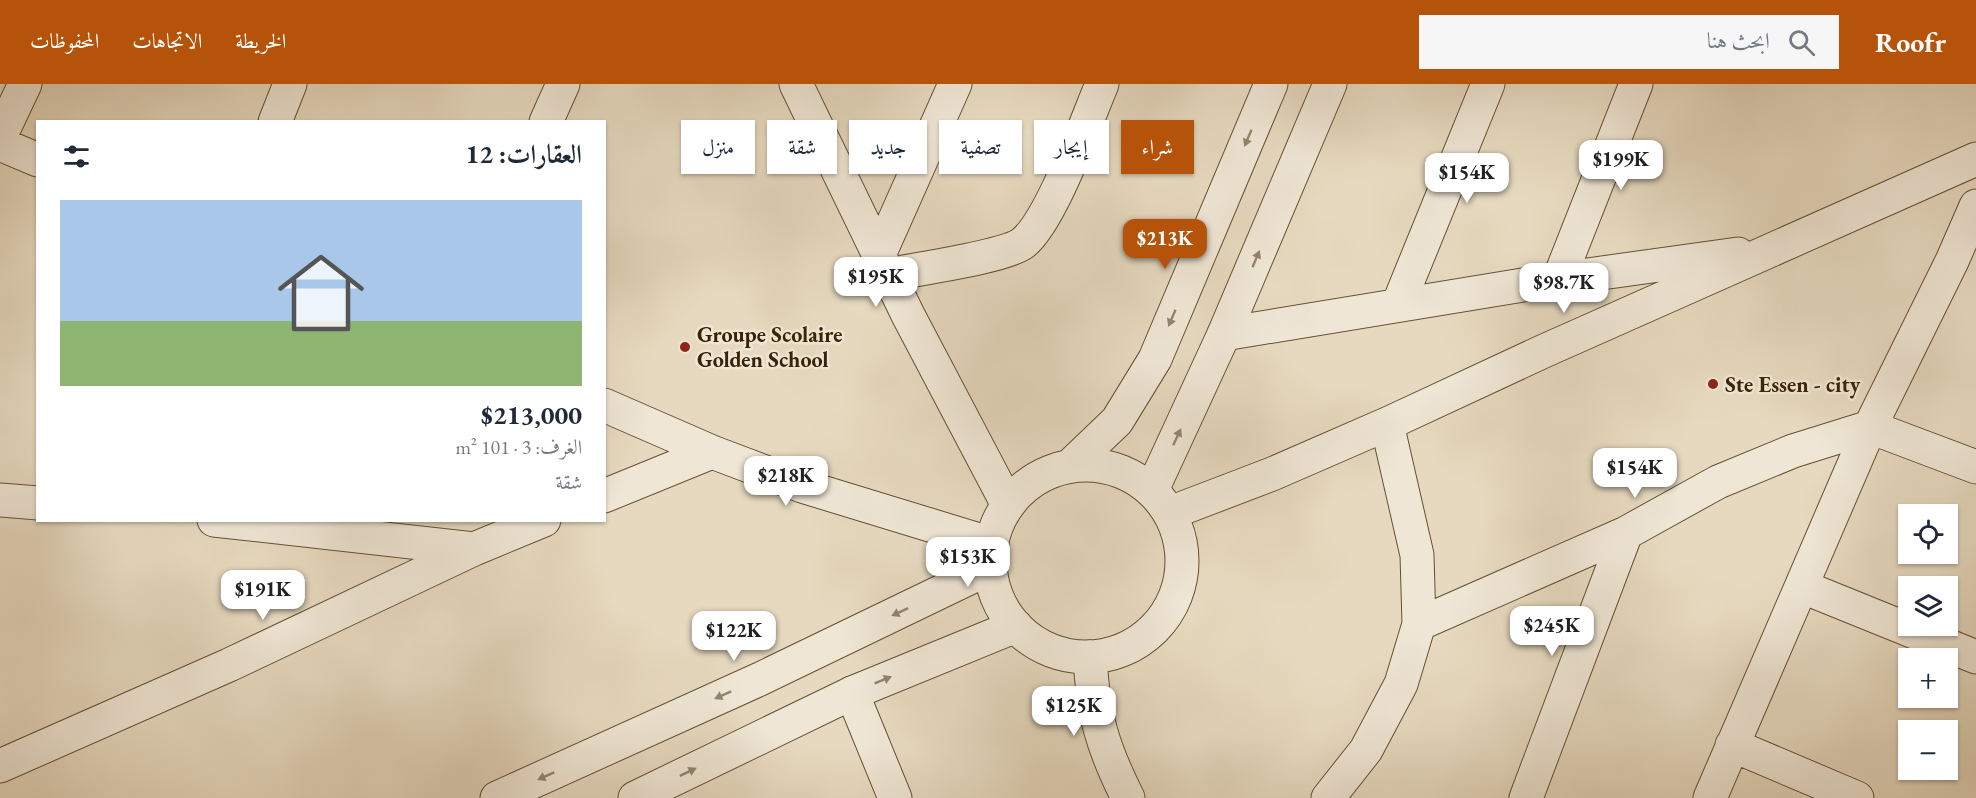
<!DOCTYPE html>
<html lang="ar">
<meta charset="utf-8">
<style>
body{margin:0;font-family:"EB Garamond",Amiri,serif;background:#f6f6f7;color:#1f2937;direction:rtl;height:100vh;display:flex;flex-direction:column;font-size:22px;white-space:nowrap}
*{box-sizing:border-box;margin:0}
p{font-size:20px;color:#747a83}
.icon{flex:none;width:33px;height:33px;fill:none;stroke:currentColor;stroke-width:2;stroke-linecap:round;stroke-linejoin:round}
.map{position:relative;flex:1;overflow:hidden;direction:ltr}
.details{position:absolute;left:36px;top:36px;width:570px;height:402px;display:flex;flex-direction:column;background:#fff;border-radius:0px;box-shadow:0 2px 4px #0004;direction:rtl}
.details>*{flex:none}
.top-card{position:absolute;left:624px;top:36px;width:570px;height:54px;direction:rtl;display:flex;gap:12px}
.tools{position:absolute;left:1898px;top:420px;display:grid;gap:12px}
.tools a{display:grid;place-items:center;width:60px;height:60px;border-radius:0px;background:#fff;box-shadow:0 2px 4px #0004;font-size:30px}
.price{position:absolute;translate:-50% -51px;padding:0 14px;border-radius:12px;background:#fff;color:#222;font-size:20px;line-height:39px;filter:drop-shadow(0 2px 3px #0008)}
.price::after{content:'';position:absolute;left:50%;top:36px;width:18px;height:14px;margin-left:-9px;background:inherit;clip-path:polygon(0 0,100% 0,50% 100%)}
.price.active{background:#b45309;color:#fff}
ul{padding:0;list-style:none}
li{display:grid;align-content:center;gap:12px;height:318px;padding:0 24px}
li span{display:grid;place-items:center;height:186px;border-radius:0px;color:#555}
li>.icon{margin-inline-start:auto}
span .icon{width:108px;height:108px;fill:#fffc;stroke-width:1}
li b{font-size:26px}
h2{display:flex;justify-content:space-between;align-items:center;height:72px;padding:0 24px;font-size:26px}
.pill{padding:0 21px;border-radius:0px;background:#fff;box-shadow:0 2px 4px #0004;font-size:21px;line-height:54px}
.pill.active{background:#b45309;color:#fff}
header{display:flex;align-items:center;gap:36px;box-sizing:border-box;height:84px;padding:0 30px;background:#b45309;color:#fff}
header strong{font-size:28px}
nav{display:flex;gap:33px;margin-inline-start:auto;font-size:21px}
.search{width:420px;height:54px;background:#f6f6f7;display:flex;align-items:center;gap:15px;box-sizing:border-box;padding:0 21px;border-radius:0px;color:#747a83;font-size:22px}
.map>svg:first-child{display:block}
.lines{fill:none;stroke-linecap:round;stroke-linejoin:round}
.minor-casing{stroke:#655033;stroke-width:35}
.tertiary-casing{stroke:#655033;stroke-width:35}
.minor{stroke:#efe6d5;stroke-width:33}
.tertiary{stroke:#efe6d5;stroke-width:33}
.oneway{fill:#94846c}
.poi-dot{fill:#8f2418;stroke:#efe6d5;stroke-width:2}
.labels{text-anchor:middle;stroke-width:5;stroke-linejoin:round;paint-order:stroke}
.poi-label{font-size:22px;font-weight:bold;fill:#3a2304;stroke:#efe6d5;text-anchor:start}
</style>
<header>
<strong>Roofr</strong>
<div class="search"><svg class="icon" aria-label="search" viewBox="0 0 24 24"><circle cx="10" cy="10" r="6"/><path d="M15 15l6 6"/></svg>ابحث هنا</div>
<nav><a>الخريطة</a><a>الاتجاهات</a><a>المحفوظات</a></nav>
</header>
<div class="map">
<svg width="1976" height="714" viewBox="0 0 1976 714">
<rect width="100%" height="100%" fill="#e6d9bf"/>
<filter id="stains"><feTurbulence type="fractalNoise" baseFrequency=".00333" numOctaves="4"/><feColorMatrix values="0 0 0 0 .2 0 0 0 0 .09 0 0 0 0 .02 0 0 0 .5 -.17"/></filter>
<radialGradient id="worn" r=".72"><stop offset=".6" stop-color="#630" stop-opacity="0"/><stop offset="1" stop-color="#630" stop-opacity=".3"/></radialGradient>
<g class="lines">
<g class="minor-casing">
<path id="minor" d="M 796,0 L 908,231 L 1008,421
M 275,38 L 290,0
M 546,38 L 563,0
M 0,53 L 25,0
M 0,60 L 38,76
M 879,171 L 955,0
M 889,191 C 915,185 1005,173 1023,159 C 1051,137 1086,38 1102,0
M 1559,195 L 1636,0
M 1398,221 L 1488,0
M 1224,250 L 1559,195 L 1738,170
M 604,321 L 712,368 L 802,402 L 992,460
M 604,412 L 712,368
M 0,416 L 38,419
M 1170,429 L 1272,390 L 1387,340 L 1544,267 L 1976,75
M 214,436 L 474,465
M 1803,503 L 1976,573
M 1419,540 L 1626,449 L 1718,398 L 1793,367 L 1870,343 L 1976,383
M 1090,573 C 1093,631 1102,662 1128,714
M 852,609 L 895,714
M 1732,661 L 1857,714
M 0,682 L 229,581 L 474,465 L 544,436
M 1328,714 L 1366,666 L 1401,600 L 1419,540 L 1417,471 L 1387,340
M 1526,714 L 1626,449
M 1710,714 L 1870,343 L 1952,177 L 1976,122"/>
</g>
<g class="tertiary-casing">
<path id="tertiary" d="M990 477a96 96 0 1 1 192 0a96 96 0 1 1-192 0Z
M 1070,382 L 1117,337 L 1155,275 L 1271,0
M 1152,406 L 1224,250 L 1330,0
M 497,714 L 760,595 L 990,484
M 635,714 L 852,609 L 1016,542"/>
</g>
<use href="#minor" class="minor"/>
<use href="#tertiary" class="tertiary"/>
</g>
<defs><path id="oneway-solid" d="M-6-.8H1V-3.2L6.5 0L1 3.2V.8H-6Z" transform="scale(1.5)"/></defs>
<g class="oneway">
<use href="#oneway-solid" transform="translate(1248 54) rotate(113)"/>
<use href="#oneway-solid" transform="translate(1256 175) rotate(-67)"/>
<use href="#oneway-solid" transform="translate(1172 234) rotate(113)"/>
<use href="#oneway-solid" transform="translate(1177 353) rotate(-65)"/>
<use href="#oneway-solid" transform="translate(900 528) rotate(155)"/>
<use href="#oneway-solid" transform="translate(883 596) rotate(-22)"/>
<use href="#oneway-solid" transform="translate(723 611) rotate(156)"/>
<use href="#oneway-solid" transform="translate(688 688) rotate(-26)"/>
<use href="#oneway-solid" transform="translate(546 692) rotate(156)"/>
</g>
<g class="poi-dot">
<circle cx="685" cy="263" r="6"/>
<circle cx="1713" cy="300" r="6"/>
</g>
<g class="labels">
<g class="poi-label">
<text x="697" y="258">Groupe Scolaire<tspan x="697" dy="25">Golden School</tspan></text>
<text x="1725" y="308">Ste Essen - city</text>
</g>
</g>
<rect width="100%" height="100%" filter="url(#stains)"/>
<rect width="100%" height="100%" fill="url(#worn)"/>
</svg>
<div class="tools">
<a><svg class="icon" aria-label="locate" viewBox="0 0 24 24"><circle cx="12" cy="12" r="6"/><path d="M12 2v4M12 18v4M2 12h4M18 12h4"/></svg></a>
<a><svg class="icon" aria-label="layers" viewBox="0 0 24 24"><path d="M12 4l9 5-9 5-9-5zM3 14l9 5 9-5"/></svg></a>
<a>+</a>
<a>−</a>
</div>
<b class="price" style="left:1621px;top:107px">$199K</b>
<b class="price" style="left:1467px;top:120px">$154K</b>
<b class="price active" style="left:1165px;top:186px">$213K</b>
<b class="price" style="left:876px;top:224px">$195K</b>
<b class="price" style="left:1564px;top:230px">$98.7K</b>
<b class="price" style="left:1635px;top:415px">$154K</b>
<b class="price" style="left:786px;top:423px">$218K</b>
<b class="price" style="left:968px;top:504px">$153K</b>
<b class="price" style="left:263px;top:537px">$191K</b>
<b class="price" style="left:1552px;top:573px">$245K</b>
<b class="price" style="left:734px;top:578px">$122K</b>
<b class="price" style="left:1074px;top:653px">$125K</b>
<div class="top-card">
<a class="pill active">شراء</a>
<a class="pill">إيجار</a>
<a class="pill">تصفية</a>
<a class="pill">جديد</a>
<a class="pill">شقة</a>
<a class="pill">منزل</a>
</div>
<section class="details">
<h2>العقارات: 12<svg class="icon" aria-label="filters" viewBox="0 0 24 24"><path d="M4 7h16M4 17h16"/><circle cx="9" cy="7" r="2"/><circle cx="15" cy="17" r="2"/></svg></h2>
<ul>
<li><span style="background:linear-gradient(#a9c7e8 65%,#8fb573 0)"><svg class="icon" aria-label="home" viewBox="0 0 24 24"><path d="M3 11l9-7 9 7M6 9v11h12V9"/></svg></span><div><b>$213,000</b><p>الغرف: 3 · 101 m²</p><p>شقة</p></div></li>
</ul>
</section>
</div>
